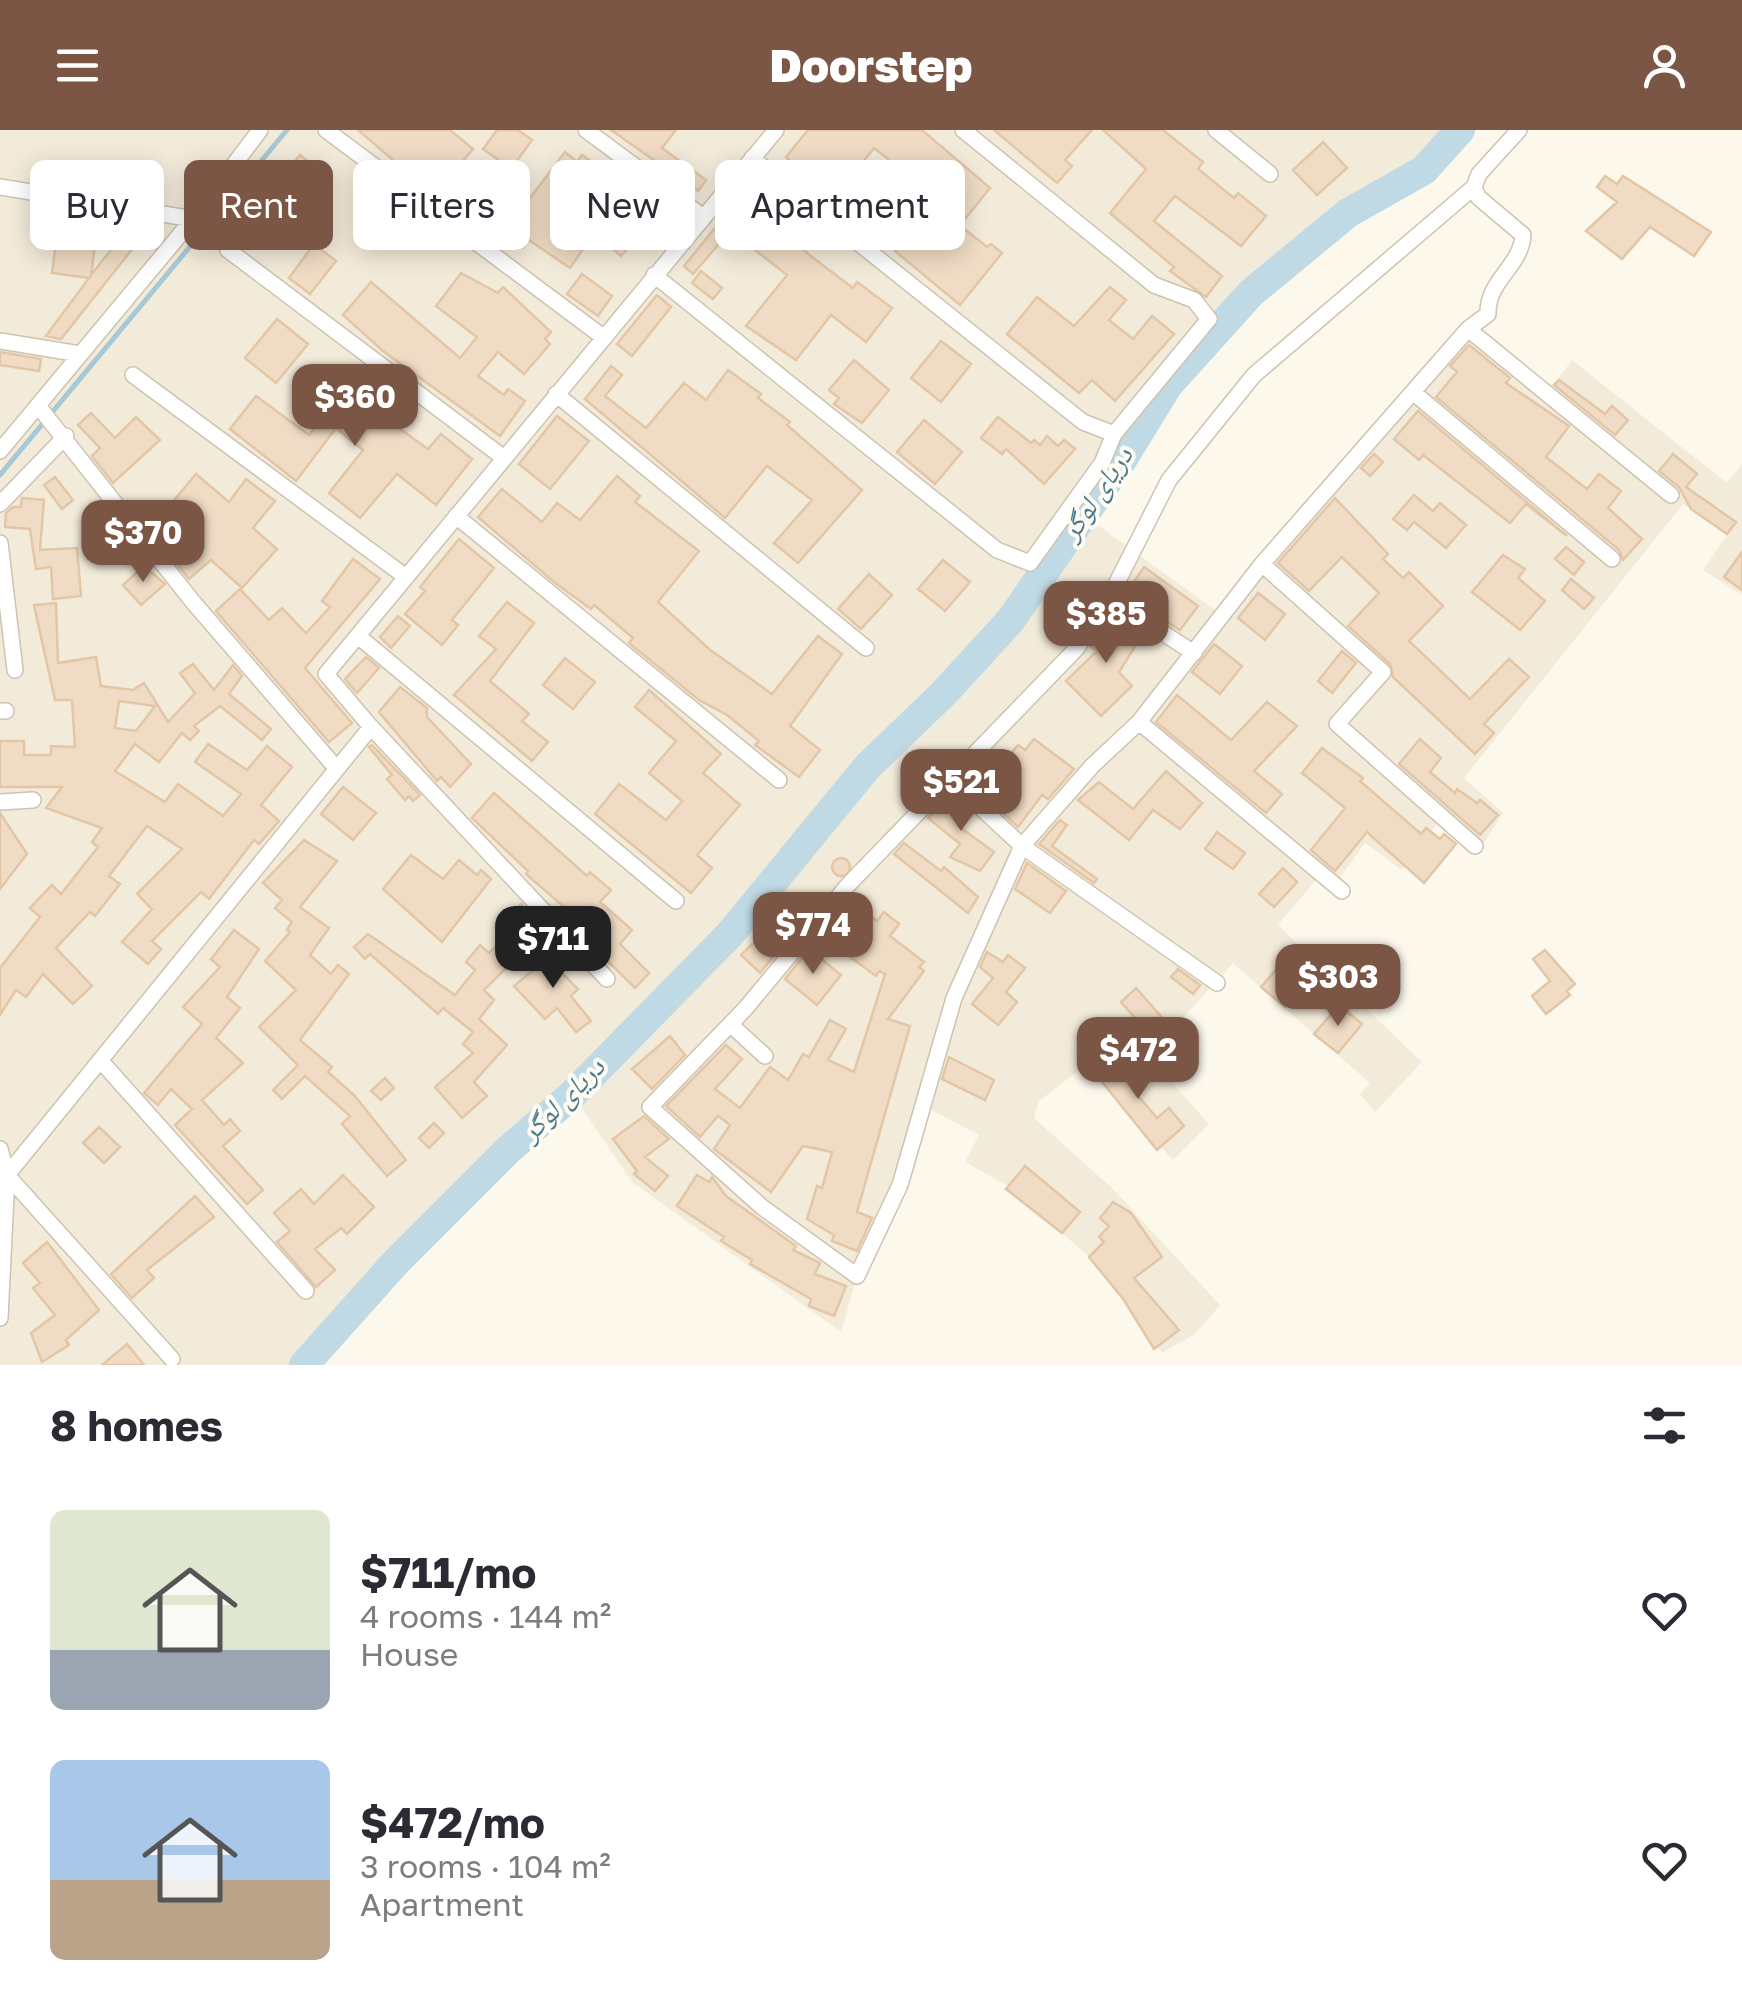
<!DOCTYPE html>
<meta charset="utf-8">
<style>
body{margin:0;font-family:"Golos Text","Noto Naskh Arabic",sans-serif;background:#f2f2f3;color:#2b2b33;height:100vh;display:flex;flex-direction:column;font-size:38px;white-space:nowrap}
*{box-sizing:border-box;margin:0}
p{font-size:32px;color:#7c7c81}
.icon{flex:none;width:55px;height:55px;fill:none;stroke:currentColor;stroke-width:2;stroke-linecap:round;stroke-linejoin:round}
.map{position:relative;height:1235px;overflow:hidden}
.sheet{display:flex;flex-direction:column;background:#fff;flex:1}
.sheet>*{flex:none}
.banner{position:absolute;left:30px;top:30px;width:1000px;height:90px;display:flex;gap:20px}
.price{position:absolute;translate:-50% -85px;padding:0 22px;border-radius:20px;background:#7c5644;color:#fff;font-size:32px;line-height:65px;filter:drop-shadow(0 2px 5px #0008)}
.price::after{content:'';position:absolute;left:50%;top:60px;width:30px;height:22px;margin-left:-15px;background:inherit;clip-path:polygon(0 0,100% 0,50% 100%)}
.price.active{background:#222;color:#fff}
ul{padding:0;list-style:none}
li{display:flex;align-items:center;gap:30px;height:250px;padding:0 50px}
li span{display:grid;place-items:center;flex:none;width:280px;height:200px;border-radius:15px;color:#555}
li>.icon{margin-inline-start:auto}
span .icon{width:120px;height:120px;fill:#fffc;stroke-width:1}
li b{font-size:42px}
h2{display:flex;justify-content:space-between;align-items:center;height:120px;padding:0 50px;font-size:42px}
.tag{padding:0 35px;border-radius:15px;background:#fff;box-shadow:0 5px 25px #0003;font-size:35px;line-height:90px}
.tag.active{background:#7c5644;color:#fff}
header{display:flex;justify-content:space-between;align-items:center;height:130px;padding:0 50px;background:#7c5644;color:#fff;font-size:45px;font-weight:800}
.map>svg:first-child{display:block}
.residential{fill:#f3ebda}
.lines{fill:none;stroke-linecap:round;stroke-linejoin:round}
.stream{stroke:#a7c8d6;stroke-width:5}
.river{stroke:#c0dae5;stroke-width:30}
.building{fill:#f0dcc5;stroke:#e2c6a6;stroke-width:2.5;fill-rule:evenodd}
.minor-casing{stroke:#cec2b1;stroke-width:18}
.minor{stroke:#fff;stroke-width:15}
.labels{text-anchor:middle;stroke-width:8;stroke-linejoin:round;paint-order:stroke}
.water-label{font-size:28px;font-style:italic;fill:#4d798f;stroke:#fefbf2}
</style>
<header><svg class="icon" aria-label="menu" viewBox="0 0 24 24"><path d="M4 6h16M4 12h16M4 18h16"/></svg>Doorstep<svg class="icon" aria-label="person" viewBox="0 0 24 24"><circle cx="12" cy="8" r="4"/><path d="M4 21q1-7 8-7t8 7"/></svg></header>
<div class="map">
<svg width="1742" height="1235" viewBox="0 0 1742 1235">
<rect width="100%" height="100%" fill="#fcf8ec"/>
<path class="residential" d="M 0,0 L 1460,0 L 1424,40 L 1348,83 L 1251,163 L 1168,255 L 1085,386 L 1225,487 L 1468,199 L 1548,262 L 1572,230 L 1727,353 L 1742,334 L 1742,465 L 1703,440 L 1728,404 L 1683,374 L 1464,648 L 1503,683 L 1478,722 L 1439,691 L 1402,740 L 1365,713 L 1332,759 L 1320,745 L 1278,795 L 1422,932 L 1375,982 L 1360,964 L 1370,953 L 1233,833 L 1148,926 L 1209,994 L 1173,1030 L 1085,936 L 1039,971 L 1034,988 L 1112,1058 L 1220,1175 L 1195,1204 L 1162,1223 L 1093,1130 L 1006,1055 L 965,1032 L 979,1005 L 922,975 L 900,1055 L 857,1146 L 841,1202 L 632,1052 L 573,965 L 508,1020 L 396,1132 L 304,1235 L 0,1235 Z"/>
<g class="lines">
<path class="stream" d="M 0,345 L 287,0"/>
<path class="river" d="M 304,1235 L 396,1132 L 508,1020 L 573,964 L 730,804 L 868,636 L 944,563 L 1010,491 L 1122,330 L 1168,255 L 1251,163 L 1348,83 L 1424,40 L 1460,0"/>
</g>
<path class="building" d="M 358,0 L 450,0 L 473,19 L 434,65 Z
M 497,0 L 518,0 L 532,10 L 511,39 L 483,19 Z
M 611,0 L 676,0 L 662,18 L 706,50 L 698,61 Z
M 808,0 L 922,0 L 990,58 L 965,89 L 874,18 L 854,43 L 877,62 L 882,56 L 942,102 L 952,89 L 987,117 L 991,114 L 1002,123 L 960,175 L 895,121 L 899,116 L 851,77 L 847,82 L 786,27 Z
M 994,0 L 1092,0 L 1065,30 L 1072,36 L 1057,53 Z
M 1103,0 L 1163,0 L 1203,32 L 1198,39 L 1234,68 L 1238,63 L 1266,86 L 1241,116 L 1175,66 L 1154,91 L 1222,146 L 1206,167 L 1170,141 L 1174,137 L 1110,83 L 1146,39 Z
M 1323,12 L 1347,38 L 1317,65 L 1293,40 Z
M 565,22 L 577,32 L 582,25 L 593,33 L 587,40 L 605,53 L 601,59 L 625,76 L 630,70 L 652,89 L 621,126 L 594,103 L 570,138 L 529,110 L 523,117 L 499,97 L 494,103 L 472,86 L 500,51 L 524,69 L 530,68 Z
M 300,25 L 331,50 L 306,81 L 275,56 Z
M 1605,46 L 1617,54 L 1623,46 L 1711,102 L 1694,126 L 1650,97 L 1622,129 L 1586,101 L 1617,72 L 1597,57 Z
M 756,62 L 785,84 L 776,95 L 812,127 L 853,158 L 857,152 L 892,178 L 866,212 L 831,185 L 796,230 L 746,196 L 787,145 L 727,98 Z
M 39,75 L 62,79 L 58,98 L 35,93 Z
M 134,91 L 148,99 L 61,209 L 46,206 L 89,148 L 52,143 L 57,104 L 96,109 L 91,145 Z
M 714,99 L 724,108 L 693,144 L 684,136 Z
M 314,114 L 336,131 L 310,164 L 289,148 Z
M 701,141 L 722,158 L 713,169 L 692,153 Z
M 461,143 L 498,163 L 503,157 L 551,202 L 545,209 L 550,214 L 524,244 L 498,222 L 478,246 L 504,265 L 508,259 L 525,271 L 500,306 L 383,221 L 343,185 L 371,152 L 460,228 L 477,207 L 436,176 Z
M 582,144 L 612,166 L 598,186 L 567,164 Z
M 1110,157 L 1126,170 L 1109,190 L 1133,209 L 1152,186 L 1174,204 L 1115,271 L 1092,250 L 1079,263 L 1007,204 L 1037,167 L 1074,196 Z
M 657,165 L 671,177 L 632,226 L 617,214 Z
M 277,189 L 308,214 L 276,253 L 245,228 Z
M 941,211 L 971,234 L 941,272 L 911,248 Z
M 1469,215 L 1510,248 L 1506,253 L 1569,296 L 1546,327 L 1587,359 L 1599,344 L 1621,361 L 1608,378 L 1642,409 L 1623,430 L 1619,420 L 1436,267 L 1457,242 L 1450,236 Z
M 0,222 L 41,229 L 39,241 L 0,235 Z
M 854,230 L 889,260 L 862,293 L 834,274 L 839,268 L 829,260 Z
M 611,236 L 622,245 L 605,266 L 646,298 L 684,253 L 706,270 L 728,240 L 761,264 L 758,268 L 790,292 L 787,295 L 862,360 L 798,433 L 774,413 L 812,370 L 767,336 L 725,388 L 585,269 Z
M 355,248 L 386,273 L 378,283 L 428,319 L 441,304 L 472,329 L 436,375 L 397,344 L 360,388 L 329,363 L 363,320 L 336,298 L 296,351 L 230,299 L 256,266 L 309,305 Z
M 1559,250 L 1605,284 L 1612,276 L 1628,290 L 1615,305 L 1554,255 Z
M 1418,281 L 1567,406 L 1526,374 L 1510,393 L 1423,325 L 1419,330 L 1394,309 Z
M 91,283 L 115,308 L 136,287 L 160,310 L 113,353 L 92,326 L 100,318 L 78,295 Z
M 557,286 L 589,311 L 550,359 L 519,334 Z
M 998,287 L 1031,313 L 1034,310 L 1040,315 L 1047,306 L 1058,316 L 1064,310 L 1075,319 L 1044,354 L 1006,319 L 1002,324 L 981,308 Z
M 924,290 L 962,322 L 935,354 L 897,322 Z
M 1374,324 L 1383,332 L 1370,346 L 1361,338 Z
M 1673,324 L 1697,344 L 1686,357 L 1736,392 L 1727,404 L 1691,379 L 1679,357 L 1659,341 Z
M 196,344 L 229,372 L 246,349 L 275,371 L 253,398 L 277,419 L 242,458 L 211,430 L 189,449 L 174,430 L 200,408 L 193,401 L 196,397 L 170,375 Z
M 617,346 L 640,366 L 635,372 L 699,421 L 658,472 L 709,519 L 772,564 L 818,506 L 842,524 L 790,596 L 820,620 L 799,647 L 755,615 L 759,611 L 727,585 L 699,570 L 629,513 L 633,508 L 594,475 L 591,479 L 554,452 L 478,387 L 502,359 L 542,392 L 557,373 L 580,390 Z
M 55,347 L 73,370 L 62,379 L 44,355 Z
M 1414,365 L 1433,381 L 1440,373 L 1466,395 L 1446,418 L 1414,392 L 1407,400 L 1393,389 Z
M 22,368 L 44,370 L 40,420 L 77,418 L 81,466 L 53,469 L 51,437 L 36,439 L 30,399 L 5,397 L 6,383 L 13,377 L 21,377 Z
M 1335,368 L 1388,424 L 1383,429 L 1403,448 L 1409,442 L 1443,476 L 1409,511 L 1470,569 L 1509,529 L 1529,547 L 1484,594 L 1494,603 L 1475,624 L 1393,547 L 1390,534 L 1348,496 L 1379,463 L 1342,427 L 1309,461 L 1278,433 Z
M 110,406 L 111,424 L 88,426 L 87,408 Z
M 459,409 L 494,438 L 452,490 L 458,495 L 442,515 L 405,484 L 425,461 L 420,457 Z
M 1566,417 L 1584,432 L 1574,445 L 1555,429 Z
M 1742,422 L 1742,460 L 1724,447 Z
M 1503,425 L 1525,439 L 1518,448 L 1545,471 L 1520,500 L 1472,462 Z
M 353,429 L 380,449 L 305,538 L 352,593 L 329,612 L 216,481 L 240,459 L 269,490 L 282,478 L 306,503 L 330,477 L 322,471 Z
M 943,430 L 970,452 L 945,481 L 918,459 Z
M 144,436 L 165,454 L 141,475 L 123,455 Z
M 1144,437 L 1198,476 L 1180,500 L 1125,465 Z
M 869,444 L 892,465 L 861,499 L 838,479 Z
M 1571,449 L 1594,468 L 1584,479 L 1562,460 Z
M 1258,463 L 1285,484 L 1265,510 L 1238,488 Z
M 507,472 L 534,493 L 490,551 L 529,584 L 522,591 L 548,612 L 532,631 L 454,565 L 496,519 L 479,506 Z
M 56,473 L 58,533 L 96,527 L 101,556 L 133,560 L 144,553 L 168,592 L 195,563 L 180,543 L 193,534 L 214,560 L 233,535 L 242,546 L 229,564 L 271,599 L 262,610 L 220,576 L 194,596 L 199,601 L 190,610 L 182,603 L 159,632 L 135,614 L 115,641 L 165,672 L 178,654 L 223,686 L 241,664 L 195,632 L 208,614 L 247,640 L 267,616 L 292,637 L 261,675 L 279,691 L 259,714 L 254,710 L 209,769 L 201,762 L 152,811 L 161,819 L 148,834 L 122,812 L 152,779 L 137,764 L 182,719 L 147,696 L 109,746 L 120,754 L 95,786 L 90,782 L 56,818 L 92,856 L 73,874 L 43,844 L 26,867 L 16,860 L 0,885 L 0,838 L 40,787 L 30,778 L 52,755 L 61,764 L 98,717 L 92,712 L 102,698 L 46,678 L 62,657 L 0,657 L 0,611 L 24,611 L 24,625 L 51,625 L 51,616 L 75,617 L 72,570 L 55,570 L 34,475 ZM 119,571 L 155,576 L 136,601 L 115,598 Z
M 1112,484 L 1143,504 L 1119,542 L 1132,556 L 1101,586 L 1066,551 L 1097,521 L 1091,517 Z
M 398,486 L 410,496 L 391,518 L 380,507 Z
M 1214,514 L 1242,536 L 1220,564 L 1192,542 Z
M 1342,521 L 1356,533 L 1332,563 L 1318,551 Z
M 366,527 L 379,538 L 357,563 L 345,549 Z
M 565,528 L 595,552 L 573,579 L 543,555 Z
M 400,557 L 427,578 L 427,587 L 471,634 L 450,657 L 441,647 L 437,651 L 379,582 Z
M 649,560 L 721,624 L 703,643 L 740,675 L 697,725 L 712,738 L 691,763 L 595,684 L 619,654 L 666,690 L 682,671 L 649,643 L 676,611 L 635,577 Z
M 1177,565 L 1231,610 L 1267,572 L 1297,596 L 1254,641 L 1282,664 L 1266,683 L 1156,592 Z
M 1034,609 L 1074,639 L 1048,669 L 1042,665 L 1018,697 L 1003,683 L 1009,675 L 977,648 L 991,631 L 999,638 L 1018,615 L 1025,620 Z
M 1420,609 L 1441,628 L 1430,642 L 1455,663 L 1457,659 L 1477,673 L 1480,670 L 1498,685 L 1480,705 L 1399,634 Z
M 372,615 L 420,665 L 413,671 L 409,666 L 405,670 L 387,649 L 392,645 L 369,617 Z
M 1322,618 L 1363,648 L 1360,651 L 1421,704 L 1426,698 L 1440,709 L 1444,704 L 1456,714 L 1424,753 L 1367,702 L 1335,741 L 1311,720 L 1345,678 L 1302,643 Z
M 1166,641 L 1202,673 L 1180,699 L 1153,680 L 1129,710 L 1078,670 L 1099,652 L 1133,679 Z
M 343,657 L 376,683 L 353,710 L 321,684 Z
M 494,663 L 587,746 L 590,742 L 611,760 L 600,772 L 632,800 L 620,814 L 649,843 L 635,858 L 579,803 L 586,796 L 526,744 L 528,741 L 472,688 Z
M 951,665 L 972,685 L 961,698 L 994,722 L 980,741 L 950,727 L 960,714 L 928,688 Z
M 0,683 L 27,724 L 0,759 Z
M 1060,690 L 1067,695 L 1052,716 L 1097,749 L 1094,753 L 1039,714 Z
M 1217,702 L 1245,723 L 1233,739 L 1205,719 Z
M 304,710 L 337,731 L 300,777 L 329,798 L 310,825 L 331,844 L 338,835 L 349,844 L 300,910 L 332,937 L 328,942 L 355,966 L 406,1030 L 387,1046 L 342,994 L 350,986 L 305,946 L 282,969 L 273,960 L 298,935 L 259,897 L 296,860 L 265,831 L 290,802 L 287,800 L 292,792 L 275,778 L 282,770 L 263,753 Z
M 904,713 L 941,741 L 944,737 L 978,767 L 968,783 L 894,724 Z
M 411,725 L 443,749 L 459,730 L 477,745 L 481,740 L 491,749 L 442,812 L 383,759 Z
M832 737a9 9 0 1 1 18 0a9 9 0 1 1-18 0Z
M 1027,733 L 1066,761 L 1050,783 L 1015,759 Z
M 1283,738 L 1297,752 L 1274,777 L 1259,764 Z
M 813,770 L 817,774 L 760,843 L 741,825 L 791,776 L 798,784 Z
M 850,770 L 877,791 L 884,782 L 899,794 L 890,806 L 924,832 L 919,837 L 924,841 L 888,889 L 910,896 L 857,1082 L 872,1088 L 857,1121 L 832,1111 L 834,1105 L 807,1089 L 817,1056 L 822,1058 L 832,1022 L 803,1016 L 771,1062 L 714,1019 L 730,995 L 718,986 L 700,1007 L 666,976 L 726,915 L 742,929 L 715,959 L 740,978 L 770,937 L 788,950 L 803,924 L 809,927 L 830,890 L 846,899 L 828,930 L 854,942 L 885,844 L 879,841 L 876,846 L 846,824 L 865,798 L 842,780 Z
M 521,774 L 544,798 L 538,804 L 524,790 L 516,798 L 506,788 Z
M 234,800 L 259,819 L 227,867 L 240,878 L 216,908 L 243,933 L 202,970 L 224,995 L 230,989 L 240,1001 L 223,1016 L 263,1060 L 247,1074 L 175,995 L 192,979 L 171,959 L 158,975 L 144,963 L 202,894 L 183,877 L 220,837 L 211,829 Z
M 368,804 L 455,865 L 475,840 L 466,832 L 480,815 L 489,823 L 497,815 L 513,831 L 484,860 L 494,870 L 479,889 L 507,915 L 474,952 L 487,966 L 462,988 L 435,957 L 473,923 L 463,914 L 473,902 L 443,878 L 438,884 L 370,824 L 365,829 L 354,817 Z
M 561,817 L 572,828 L 558,839 L 578,859 L 571,866 L 591,891 L 576,902 L 557,878 L 545,889 L 514,856 Z
M 809,819 L 841,845 L 817,875 L 785,849 Z
M 1545,820 L 1575,854 L 1567,861 L 1570,865 L 1546,884 L 1532,866 L 1550,851 L 1533,829 Z
M 987,822 L 1003,832 L 1008,825 L 1025,838 L 1006,862 L 1017,872 L 998,895 L 972,874 L 993,848 L 980,837 Z
M 1288,826 L 1312,846 L 1285,877 L 1261,857 Z
M 1178,839 L 1200,855 L 1193,864 L 1171,847 Z
M 1136,858 L 1166,892 L 1150,905 L 1121,872 Z
M 1339,875 L 1362,894 L 1338,923 L 1314,904 Z
M 670,906 L 685,925 L 652,959 L 632,939 Z
M 1127,926 L 1147,950 L 1134,961 L 1157,988 L 1169,978 L 1184,996 L 1157,1020 L 1094,942 L 1108,931 L 1113,938 Z
M 949,927 L 994,950 L 985,970 L 942,949 Z
M 385,948 L 394,958 L 381,970 L 371,961 Z
M 644,986 L 669,1009 L 645,1027 L 668,1046 L 655,1061 L 634,1044 L 637,1041 L 613,1009 Z
M 434,993 L 444,1003 L 429,1018 L 419,1008 Z
M 99,997 L 120,1017 L 104,1033 L 83,1013 Z
M 1025,1036 L 1080,1082 L 1062,1103 L 1006,1059 Z
M 343,1045 L 374,1077 L 347,1104 L 341,1098 L 315,1119 L 335,1140 L 316,1157 L 277,1112 L 290,1101 L 274,1083 L 301,1059 L 314,1074 Z
M 697,1045 L 709,1052 L 712,1047 L 726,1066 L 796,1116 L 793,1120 L 820,1133 L 815,1144 L 846,1156 L 834,1186 L 809,1176 L 811,1169 L 750,1134 L 752,1130 L 721,1111 L 724,1107 L 677,1076 Z
M 195,1066 L 214,1087 L 147,1140 L 154,1148 L 132,1168 L 111,1144 Z
M 1113,1072 L 1131,1083 L 1162,1127 L 1134,1148 L 1179,1200 L 1154,1219 L 1124,1170 L 1089,1127 L 1104,1112 L 1099,1107 L 1109,1096 L 1100,1088 Z
M 47,1112 L 99,1180 L 66,1210 L 69,1215 L 42,1232 L 31,1203 L 55,1185 L 33,1158 L 40,1153 L 23,1133 Z
M 127,1214 L 144,1235 L 102,1235 Z"/>
<g class="lines">
<g class="minor-casing">
<path id="minor" d="M 326,0 L 603,207
M 586,0 L 702,86
M 1216,0 L 1270,44
M 752,28 L 1083,292 L 1114,304
M 0,57 L 193,89
M 1474,57 L 1478,67 L 1523,105 C 1521,137 1487,150 1488,184 L 1468,199 L 1262,434 L 1139,592 L 1092,636 L 1022,716 L 954,868 L 900,1055 L 857,1146 L 762,1077 L 650,977 L 745,879 L 848,755 L 1077,518 L 1109,468 L 1169,350 L 1254,245 L 1474,57 L 1479,44 L 1519,0
M 228,120 L 504,328
M 654,145 L 997,420 L 1030,433 L 1102,333 L 1114,304 L 1209,189 L 1194,170 L 1154,155 L 963,0
M 1468,199 L 1671,365
M 0,211 L 80,224
M 133,245 L 406,447
M 1414,263 L 1612,429
M 556,264 L 866,518
M 39,277 L 193,472 L 337,639
M 0,321 L 193,89 L 260,0
M 0,374 L 66,306
M 456,386 L 779,650
M 0,413 L 15,540
M 1262,434 L 1383,542 L 1337,594 L 1475,716
M 1109,468 L 1194,523
M 358,506 L 676,771
M 0,581 L 6,581
M 1139,592 L 1342,761
M 371,597 L 607,849
M 949,648 L 1022,716 L 1217,853
M 0,672 L 33,670
M 730,894 L 765,926
M 100,930 L 306,1161
M 0,1019 L 7,1045 L 0,1188
M 172,1229 L 7,1045 L 371,597 L 326,544 L 776,0"/>
</g>
<use href="#minor" class="minor"/>
</g>
<g class="labels">
<g class="water-label">
<text transform="translate(1096 363) rotate(-56)" y="10">دریای لوگر</text>
<text transform="translate(562 969) rotate(-45)" y="10">دریای لوگر</text>
</g>
</g>
</svg>
<b class="price" style="left:355px;top:319px">$360</b>
<b class="price" style="left:143px;top:455px">$370</b>
<b class="price" style="left:1106px;top:536px">$385</b>
<b class="price" style="left:961px;top:704px">$521</b>
<b class="price" style="left:813px;top:847px">$774</b>
<b class="price active" style="left:553px;top:861px">$711</b>
<b class="price" style="left:1338px;top:899px">$303</b>
<b class="price" style="left:1138px;top:972px">$472</b>
<div class="banner">
<a class="tag">Buy</a>
<a class="tag active">Rent</a>
<a class="tag">Filters</a>
<a class="tag">New</a>
<a class="tag">Apartment</a>
</div>
</div>
<section class="sheet">
<h2>8 homes<svg class="icon" aria-label="filters" viewBox="0 0 24 24"><path d="M4 7h16M4 17h16"/><circle cx="9" cy="7" r="2"/><circle cx="15" cy="17" r="2"/></svg></h2>
<ul>
<li><span style="background:linear-gradient(#dfe7d0 70%,#9aa5b1 0)"><svg class="icon" aria-label="home" viewBox="0 0 24 24"><path d="M3 11l9-7 9 7M6 9v11h12V9"/></svg></span><div><b>$711/mo</b><p>4 rooms · 144 m²</p><p>House</p></div><svg class="icon" aria-label="heart" viewBox="0 0 24 24"><path d="M12 20l-8-8c-3-5 5-10 8-4 3-6 11-1 8 4z"/></svg></li>
<li><span style="background:linear-gradient(#a9c7e8 60%,#b9a48a 0)"><svg class="icon" aria-label="home" viewBox="0 0 24 24"><path d="M3 11l9-7 9 7M6 9v11h12V9"/></svg></span><div><b>$472/mo</b><p>3 rooms · 104 m²</p><p>Apartment</p></div><svg class="icon" aria-label="heart" viewBox="0 0 24 24"><path d="M12 20l-8-8c-3-5 5-10 8-4 3-6 11-1 8 4z"/></svg></li>
</ul>
</section>
